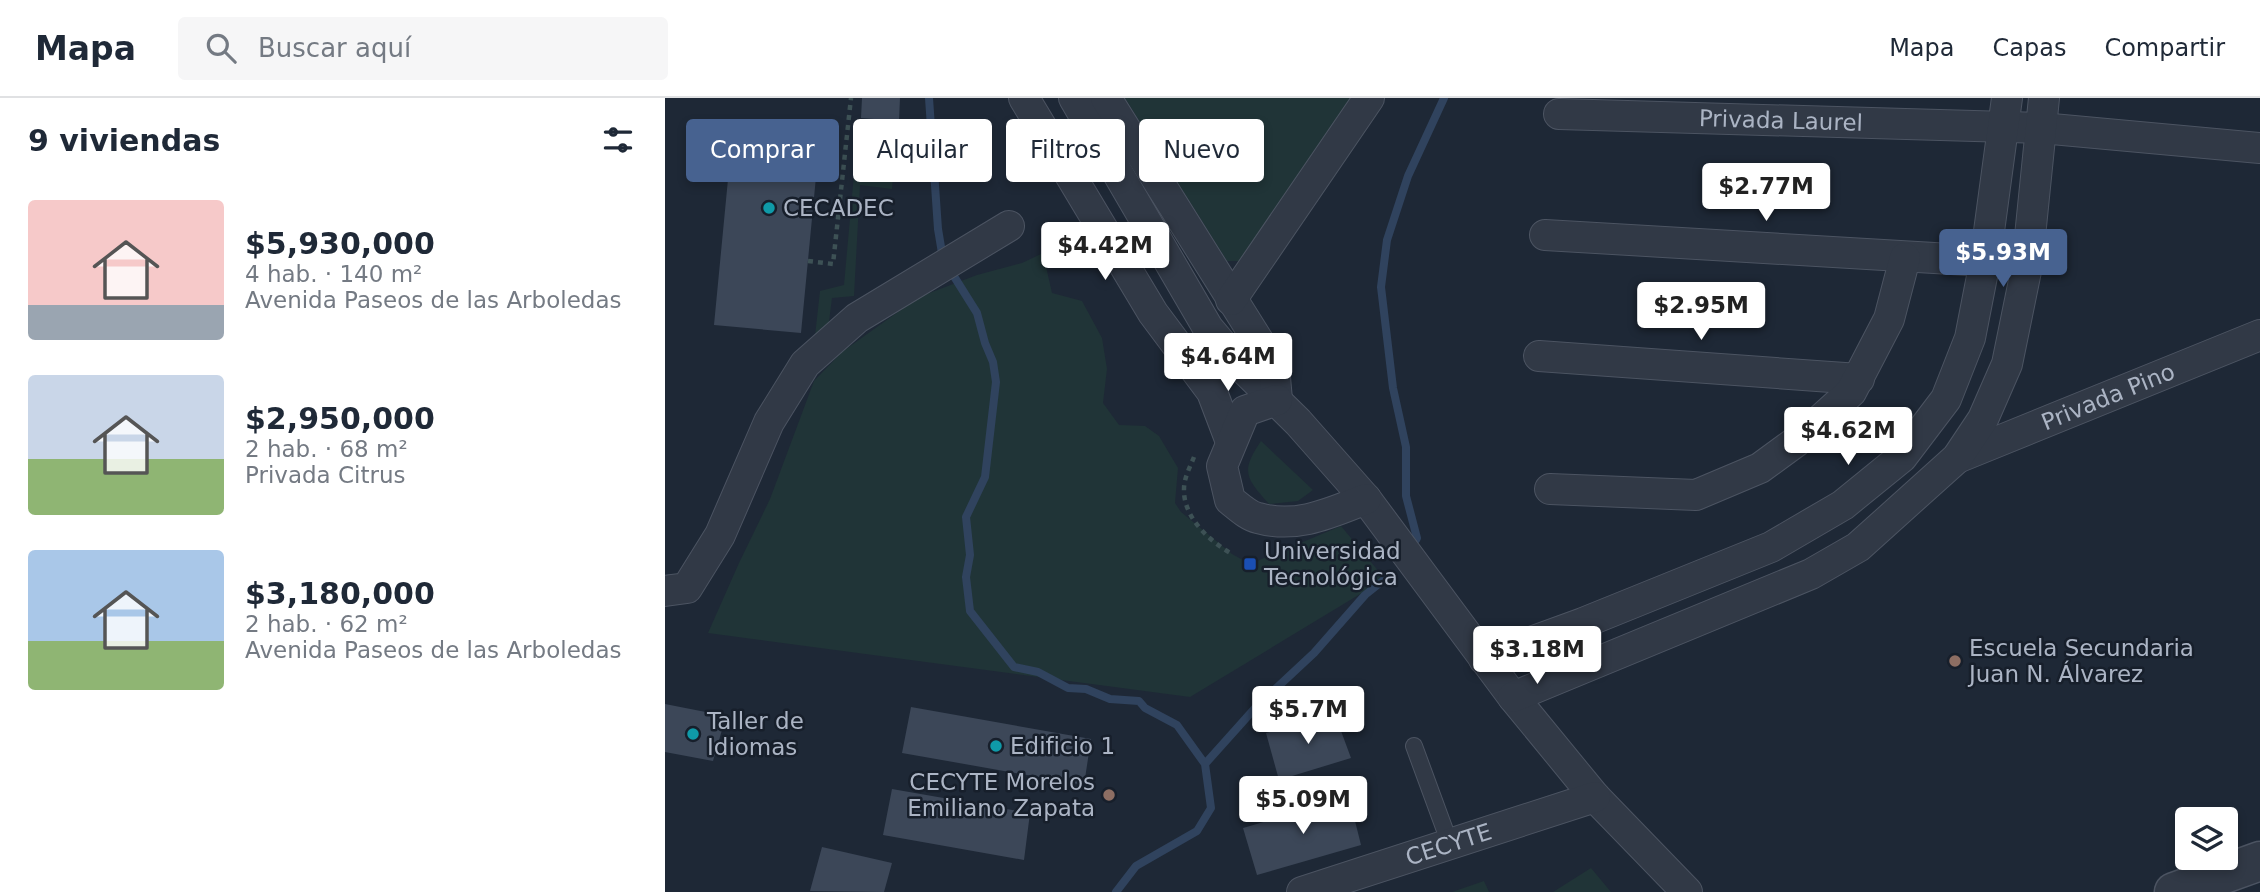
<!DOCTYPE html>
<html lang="es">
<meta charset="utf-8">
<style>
body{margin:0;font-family:"DejaVu Sans",sans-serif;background:#f6f6f7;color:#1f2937;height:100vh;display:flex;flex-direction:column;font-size:26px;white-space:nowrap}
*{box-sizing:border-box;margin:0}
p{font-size:23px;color:#747a83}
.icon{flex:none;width:38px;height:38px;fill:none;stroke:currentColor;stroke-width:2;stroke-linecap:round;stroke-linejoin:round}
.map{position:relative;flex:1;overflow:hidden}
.panel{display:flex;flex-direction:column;background:#fff;width:665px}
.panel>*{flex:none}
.banner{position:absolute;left:21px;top:21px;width:665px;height:63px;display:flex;gap:14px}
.fabs{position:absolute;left:1510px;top:709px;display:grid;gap:14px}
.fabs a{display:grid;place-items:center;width:63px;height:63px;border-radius:7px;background:#fff;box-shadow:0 4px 10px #0003;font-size:35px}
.price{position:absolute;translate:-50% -60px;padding:0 16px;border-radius:7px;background:#fff;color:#222;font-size:23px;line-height:46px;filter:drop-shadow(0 2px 4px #0008)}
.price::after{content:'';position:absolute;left:50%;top:42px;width:21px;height:16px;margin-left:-10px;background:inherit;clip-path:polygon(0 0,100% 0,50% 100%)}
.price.on{background:#476290;color:#fff}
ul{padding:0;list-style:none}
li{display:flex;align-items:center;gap:21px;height:175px;padding:0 28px}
li span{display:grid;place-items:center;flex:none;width:196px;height:140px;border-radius:7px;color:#555}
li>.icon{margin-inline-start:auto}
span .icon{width:84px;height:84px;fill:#fffc;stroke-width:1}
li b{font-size:30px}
h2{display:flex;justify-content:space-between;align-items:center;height:84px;padding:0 28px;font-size:30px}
.tag{padding:0 24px;border-radius:7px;background:#fff;box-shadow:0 4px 10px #0003;font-size:24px;line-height:63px}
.tag.on{background:#476290;color:#fff}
header{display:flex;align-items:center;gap:42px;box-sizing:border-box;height:98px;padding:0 35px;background:#fff;border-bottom:2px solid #e0e1e3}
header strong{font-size:33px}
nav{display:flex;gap:38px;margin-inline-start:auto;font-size:24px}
.search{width:490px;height:63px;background:#f6f6f7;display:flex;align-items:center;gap:18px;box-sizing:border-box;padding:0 24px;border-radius:7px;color:#747a83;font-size:26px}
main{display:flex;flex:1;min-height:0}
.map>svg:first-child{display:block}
.green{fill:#203437}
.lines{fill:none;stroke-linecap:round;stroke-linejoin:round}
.stream{stroke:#30435e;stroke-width:8}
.building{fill:#3c4758}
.service-casing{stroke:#4c5462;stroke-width:18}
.minor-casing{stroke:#4c5462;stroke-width:32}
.tertiary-casing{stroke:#4c5462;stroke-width:41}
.path{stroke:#3d5155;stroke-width:4.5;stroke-dasharray:5 5;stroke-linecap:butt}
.service{stroke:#313946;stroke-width:16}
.minor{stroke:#313946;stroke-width:30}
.tertiary{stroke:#313946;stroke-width:38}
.culture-dot{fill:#0f9aa8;stroke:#171f2b;stroke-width:2.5}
.transit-dot{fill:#1a4fb4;stroke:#171f2b;stroke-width:2.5}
.education-dot{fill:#8d6e63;stroke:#171f2b;stroke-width:2.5}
.labels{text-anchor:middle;stroke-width:5;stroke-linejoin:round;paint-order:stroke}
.street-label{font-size:23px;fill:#abb4c4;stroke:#171f2b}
.poi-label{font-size:23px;fill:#abb4c4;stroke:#171f2b;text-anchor:start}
</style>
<header>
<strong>Mapa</strong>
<div class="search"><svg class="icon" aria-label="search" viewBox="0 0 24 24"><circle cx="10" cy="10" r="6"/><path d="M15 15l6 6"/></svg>Buscar aquí</div>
<nav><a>Mapa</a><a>Capas</a><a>Compartir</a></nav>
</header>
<main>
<section class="panel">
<h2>9 viviendas<svg class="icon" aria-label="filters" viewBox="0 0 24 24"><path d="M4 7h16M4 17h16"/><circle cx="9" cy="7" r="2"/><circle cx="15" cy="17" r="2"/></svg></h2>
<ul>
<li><span style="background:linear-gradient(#f6c9c9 75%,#9aa5b1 0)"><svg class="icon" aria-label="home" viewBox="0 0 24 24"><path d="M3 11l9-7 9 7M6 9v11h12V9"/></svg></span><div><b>$5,930,000</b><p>4 hab. · 140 m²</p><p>Avenida Paseos de las Arboledas</p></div></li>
<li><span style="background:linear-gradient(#c9d6e8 60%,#8fb573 0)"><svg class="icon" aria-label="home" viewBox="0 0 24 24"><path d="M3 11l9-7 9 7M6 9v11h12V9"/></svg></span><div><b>$2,950,000</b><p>2 hab. · 68 m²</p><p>Privada Citrus</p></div></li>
<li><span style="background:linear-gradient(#a9c7e8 65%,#8fb573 0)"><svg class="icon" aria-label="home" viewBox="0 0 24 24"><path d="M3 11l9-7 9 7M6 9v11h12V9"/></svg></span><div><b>$3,180,000</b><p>2 hab. · 62 m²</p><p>Avenida Paseos de las Arboledas</p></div></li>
</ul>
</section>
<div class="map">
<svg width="1595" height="794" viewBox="0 0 1595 794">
<rect width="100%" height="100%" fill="#1e2836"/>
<path class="green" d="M 460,0 L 691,0 L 577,163 L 562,163 Z
M 189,76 L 228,78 L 227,91 L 195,87 L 189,198 L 167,200 L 162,239 L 150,238 L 155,193 L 179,187 Z
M 378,155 L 387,195 L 417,203 L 437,240 L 442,271 L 438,305 L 454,327 L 480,328 L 494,338 L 513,370 L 510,405 L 516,414 L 567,456 L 585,466 L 676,428 L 720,481 L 525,599 L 43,535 L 74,465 L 105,401 L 149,283 L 177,254 L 254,199 L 312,177 L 357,165 Z
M 596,343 L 648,392 L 633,403 L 604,406 C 581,380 575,374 596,343 Z
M 926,770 L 946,794 L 888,794 Z
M 819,783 L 824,794 L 787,794 Z"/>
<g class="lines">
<path class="stream" d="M 264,0 L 273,131 L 278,161
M 285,172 L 312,215 L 320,245 L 328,264 L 331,284 L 320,379 L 301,419 L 305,457 L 301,479 L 305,513 L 349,569 L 373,574 L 403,590 L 421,591 L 445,601 L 474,603 L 480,610 L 512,627 L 540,666
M 751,442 L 752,440 L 741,398 L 741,349 L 728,290 L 716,189 L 722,142 L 743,78 L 779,0
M 451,794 L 471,768 L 532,733 L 546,710 L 540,666 L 591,609 L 649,555 L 700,497 L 720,481"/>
</g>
<path class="building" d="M 197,0 L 235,0 L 234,23 L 196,20 Z
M 66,50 L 153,58 L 136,235 L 49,227 Z
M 0,606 L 61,618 L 48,663 L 0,654 Z
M 246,609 L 426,641 L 419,687 L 237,655 Z
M 669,614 L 686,660 L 614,682 L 601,635 Z
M 227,691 L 365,715 L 359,762 L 218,737 Z
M 684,699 L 696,747 L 592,777 L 578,730 Z
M 157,749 L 227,765 L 219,794 L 145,793 Z"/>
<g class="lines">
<g class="service-casing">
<path id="service" d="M 749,648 L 785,746"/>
</g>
<g class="minor-casing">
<g id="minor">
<path d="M 359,0 L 488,215 L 547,294 L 566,344"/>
<path d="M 409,0 L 543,230 L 570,262 L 633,324 L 701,401 L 848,599 L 930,699 L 1022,794"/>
<path d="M 441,0 L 609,268 L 612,302"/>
<path id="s1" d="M 894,16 L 1376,30 L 1595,50"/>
<path d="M 880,137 L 1320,163 L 1362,168"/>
<path d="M 566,202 L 704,0"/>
<path d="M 874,258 L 1194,281"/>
<path d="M 612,302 L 580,313 L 557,368 L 565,402 C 573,408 583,418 593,420 C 632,431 665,415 701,401"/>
<path id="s2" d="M 1292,360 L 1595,237"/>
<path d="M 885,391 L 1031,397 L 1095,370 L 1132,343 L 1186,294 L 1224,221 L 1240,160"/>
<path d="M 0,493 L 22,490 L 55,437 L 104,324 L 140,266 L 192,220 L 344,128"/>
<path d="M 819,561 L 918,525 L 1106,449 L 1178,407 L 1237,359 L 1281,301 L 1305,240 L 1320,163 L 1342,0"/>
<path d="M 848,599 L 1146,476 L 1193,449 L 1292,360 L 1318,321 L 1342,266 L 1362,168 L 1379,0"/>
<path id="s3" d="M 637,794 L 930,699"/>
</g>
</g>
<g class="tertiary-casing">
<path id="tertiary" d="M 1509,794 L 1595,763"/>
</g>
<path class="path" d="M 143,163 L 168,166 L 186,0
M 529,359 C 525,369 519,380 519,391 C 518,419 544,443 567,456"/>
<use href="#service" class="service"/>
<use href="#minor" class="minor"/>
<use href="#tertiary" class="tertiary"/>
</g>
<g class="culture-dot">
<circle cx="104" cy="110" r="7"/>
<circle cx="28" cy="636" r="7"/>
<circle cx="331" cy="648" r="7"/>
</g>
<rect class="transit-dot" x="578" y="459" width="14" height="14" rx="3.5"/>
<g class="education-dot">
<circle cx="1290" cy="563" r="7"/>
<circle cx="444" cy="697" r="7"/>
</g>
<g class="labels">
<g class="street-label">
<text dy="8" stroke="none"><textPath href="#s1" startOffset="222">Privada Laurel</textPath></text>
<text dy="8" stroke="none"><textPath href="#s2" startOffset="163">Privada Pino</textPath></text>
<text dy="8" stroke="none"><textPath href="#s3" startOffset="154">CECYTE</textPath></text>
</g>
<g class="poi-label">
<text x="118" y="118">CECADEC</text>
<text x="599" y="461">Universidad<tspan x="599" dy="26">Tecnológica</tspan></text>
<text x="1304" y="558">Escuela Secundaria<tspan x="1304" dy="26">Juan N. Álvarez</tspan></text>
<text x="42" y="631">Taller de<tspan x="42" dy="26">Idiomas</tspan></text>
<text x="345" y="656">Edificio 1</text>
<text x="430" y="692" text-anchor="end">CECYTE Morelos<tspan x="430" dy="26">Emiliano Zapata</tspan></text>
</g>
</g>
</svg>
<div class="fabs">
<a><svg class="icon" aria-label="layers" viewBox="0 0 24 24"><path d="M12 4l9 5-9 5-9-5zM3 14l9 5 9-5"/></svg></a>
</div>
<b class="price" style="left:1101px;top:125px">$2.77M</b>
<b class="price" style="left:440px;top:184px">$4.42M</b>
<b class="price on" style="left:1338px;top:191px">$5.93M</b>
<b class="price" style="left:1036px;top:244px">$2.95M</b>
<b class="price" style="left:563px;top:295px">$4.64M</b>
<b class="price" style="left:1183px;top:369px">$4.62M</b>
<b class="price" style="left:872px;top:588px">$3.18M</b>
<b class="price" style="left:643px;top:648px">$5.7M</b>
<b class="price" style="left:638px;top:738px">$5.09M</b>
<div class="banner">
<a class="tag on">Comprar</a>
<a class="tag">Alquilar</a>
<a class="tag">Filtros</a>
<a class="tag">Nuevo</a>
</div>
</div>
</main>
